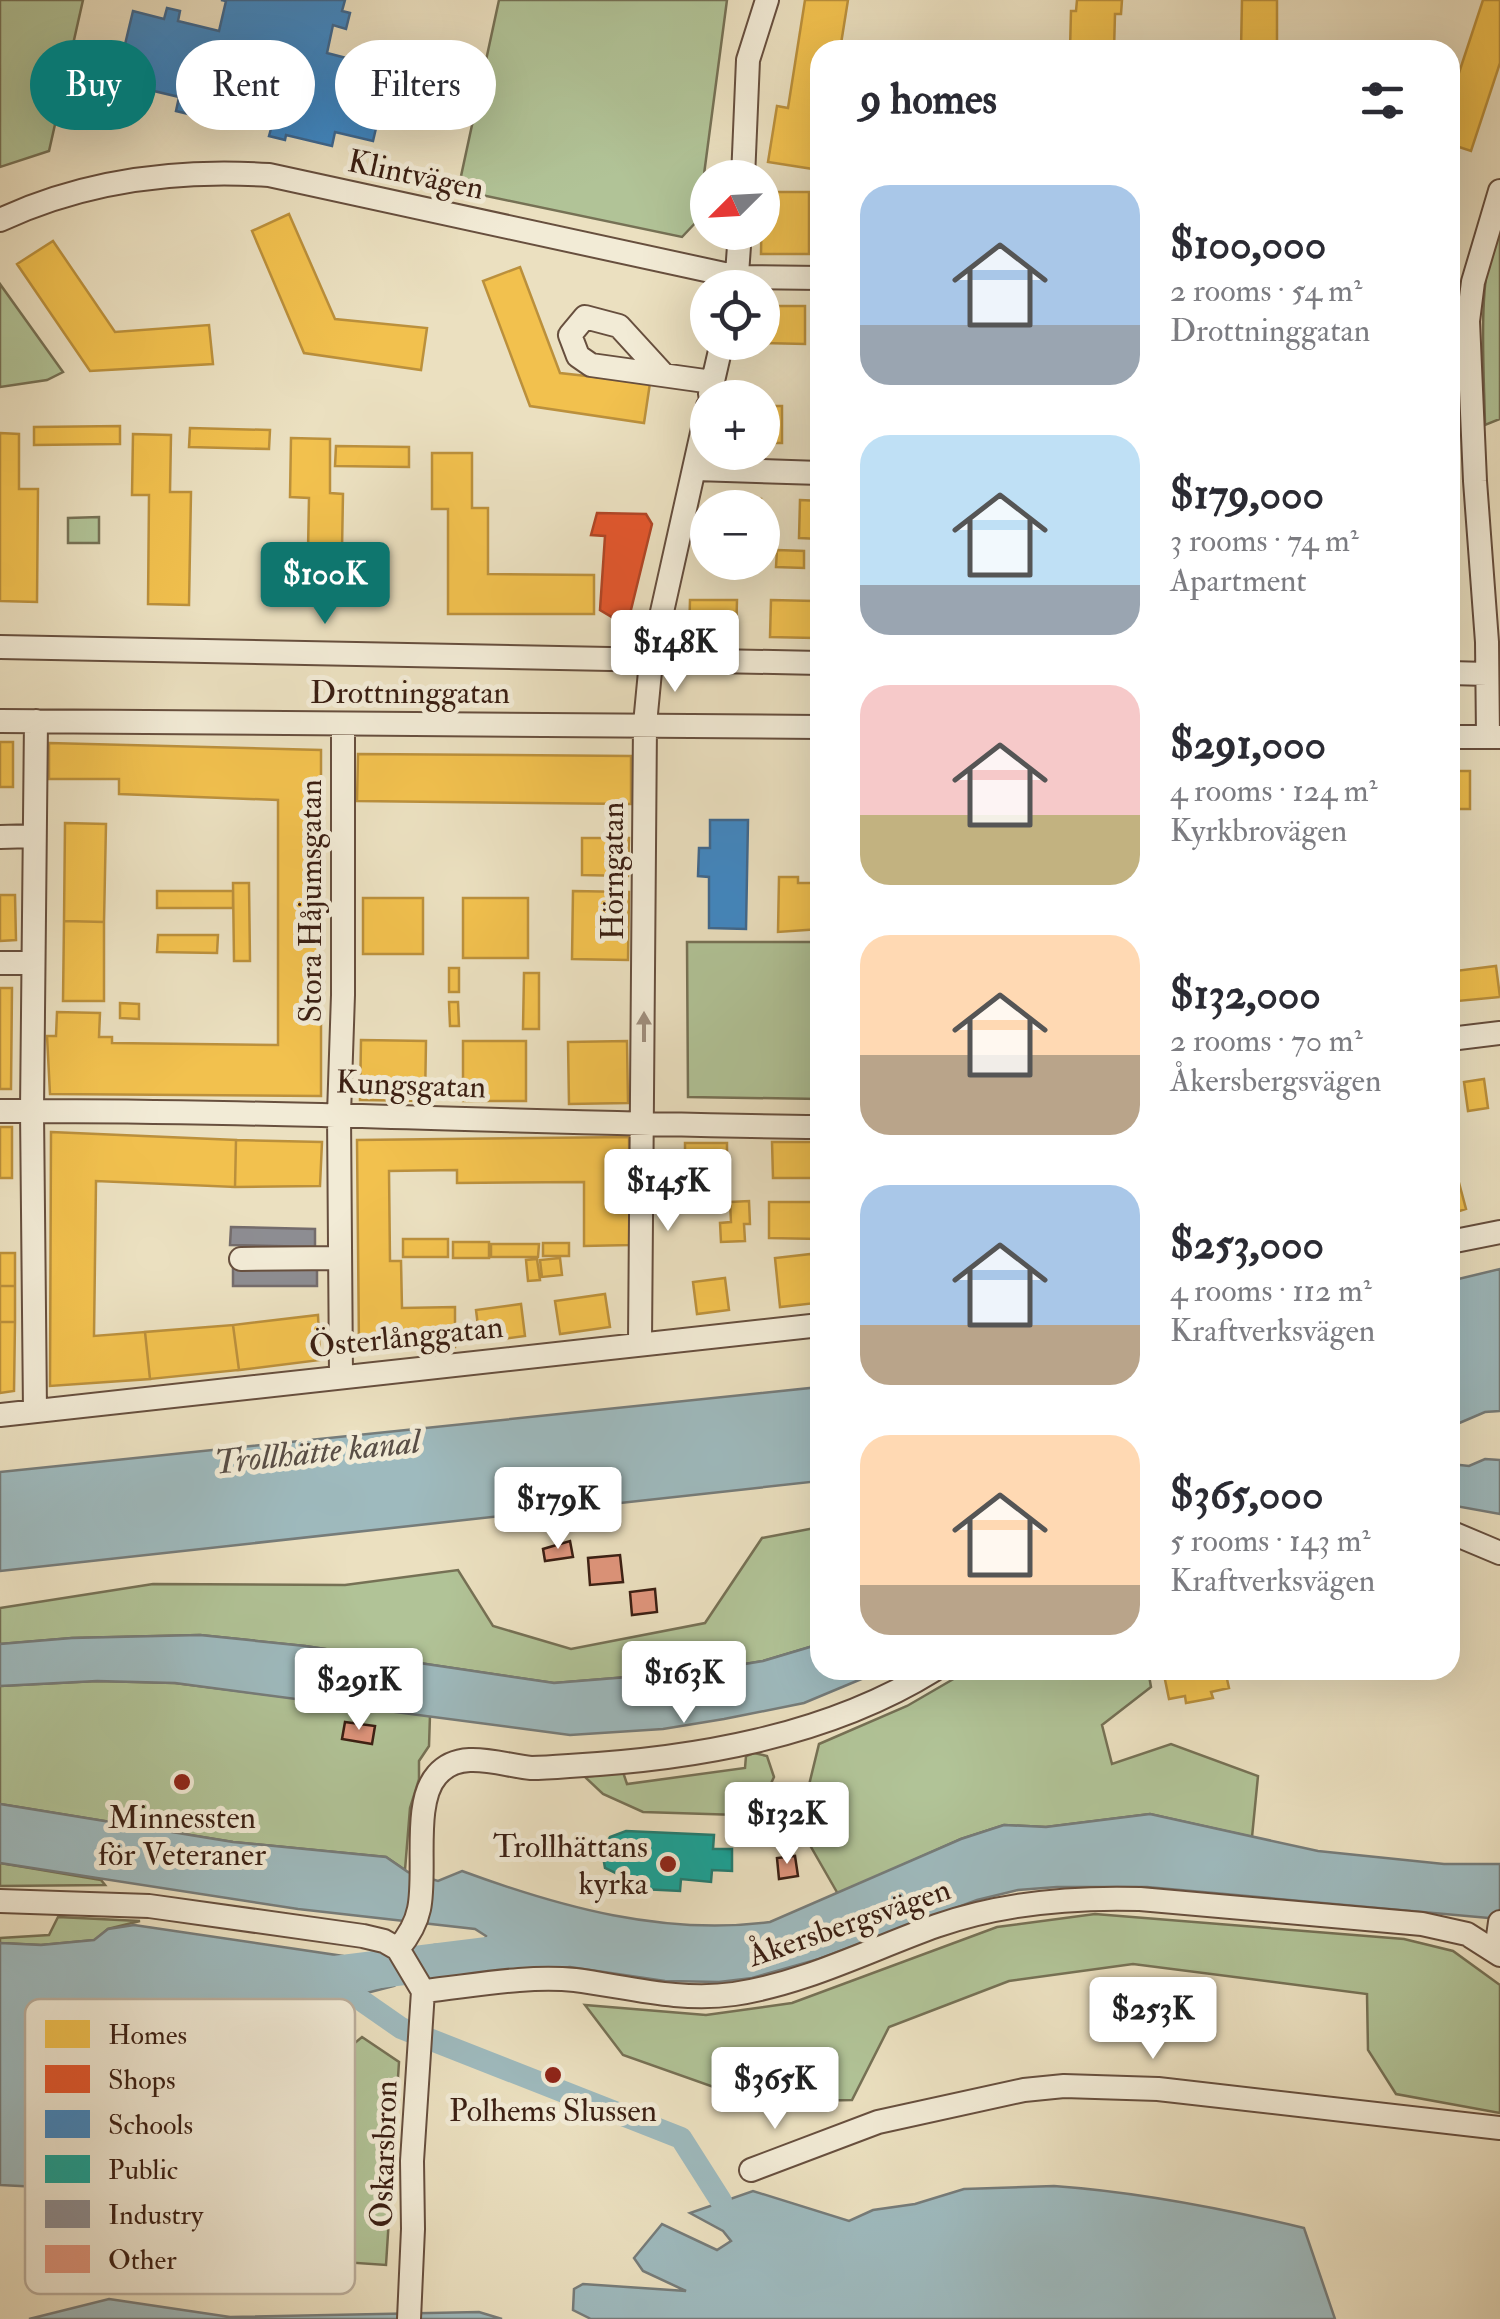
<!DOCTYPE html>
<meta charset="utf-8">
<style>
body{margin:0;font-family:"IM FELL Double Pica",serif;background:#f7f7f7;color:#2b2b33;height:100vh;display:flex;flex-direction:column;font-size:38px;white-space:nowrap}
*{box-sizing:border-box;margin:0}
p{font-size:32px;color:#7c7c81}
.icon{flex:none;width:55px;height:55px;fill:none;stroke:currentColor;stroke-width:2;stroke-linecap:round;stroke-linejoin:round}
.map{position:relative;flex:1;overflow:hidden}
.details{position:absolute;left:810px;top:40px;width:650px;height:1640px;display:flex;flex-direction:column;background:#fff;border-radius:30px;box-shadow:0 10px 40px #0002}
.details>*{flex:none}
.hud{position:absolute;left:30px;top:40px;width:630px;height:90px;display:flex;gap:20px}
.needle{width:65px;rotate:246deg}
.tools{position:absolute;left:690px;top:160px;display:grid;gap:20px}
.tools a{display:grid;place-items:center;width:90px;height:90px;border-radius:50%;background:#fff;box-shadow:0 10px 40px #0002;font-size:50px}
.price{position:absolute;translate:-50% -85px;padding:0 22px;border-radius:10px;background:#fff;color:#222;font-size:32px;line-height:65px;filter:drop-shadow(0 2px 5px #0008)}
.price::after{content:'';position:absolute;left:50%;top:60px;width:30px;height:22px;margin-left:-15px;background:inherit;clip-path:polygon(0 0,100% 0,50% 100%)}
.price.on{background:#0f766e;color:#fff}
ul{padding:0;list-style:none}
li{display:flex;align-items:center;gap:30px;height:250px;padding:0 50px}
li span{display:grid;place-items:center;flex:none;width:280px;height:200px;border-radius:30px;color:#555}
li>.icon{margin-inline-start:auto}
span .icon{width:120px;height:120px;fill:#fffc;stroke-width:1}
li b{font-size:42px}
h2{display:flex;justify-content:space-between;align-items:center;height:120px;padding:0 50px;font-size:42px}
.pill{padding:0 35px;border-radius:45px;background:#fff;box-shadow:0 10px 40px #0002;font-size:35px;line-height:90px}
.pill.on{background:#0f766e;color:#fff}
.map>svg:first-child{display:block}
.green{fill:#b1c397;stroke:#767155;stroke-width:2.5}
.water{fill:#9ebabe;stroke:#767c7a;stroke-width:2.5}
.homes{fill:#f2c14e;stroke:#bb903c;stroke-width:2.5}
.shops{fill:#e4572e;stroke:#b14626;stroke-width:2.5}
.schools{fill:#3f88c5;stroke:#3e6890;stroke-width:2.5}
.public{fill:#17a398;stroke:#227b70;stroke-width:2.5}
.industry{fill:#8d8d92;stroke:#746c6c;stroke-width:2.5}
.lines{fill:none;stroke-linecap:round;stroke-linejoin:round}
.canal{stroke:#9ebabe;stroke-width:22}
.river{stroke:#9ebabe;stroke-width:38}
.building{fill:#e0957c;stroke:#3b1f13;stroke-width:2.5}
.minor-casing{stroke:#674f3e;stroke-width:26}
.minor{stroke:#f2ebd6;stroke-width:22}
.oneway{fill:#a08f7e}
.poi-dot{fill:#8f2418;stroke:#f2ebd6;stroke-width:4}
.labels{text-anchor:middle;stroke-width:10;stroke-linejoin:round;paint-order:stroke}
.street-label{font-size:32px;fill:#3b1f13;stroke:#f2ebd6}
.poi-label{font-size:32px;fill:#3b1f13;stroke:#f2ebd6}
.water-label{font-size:35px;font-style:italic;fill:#594e46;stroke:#f2ebd6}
.key{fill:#f2ebd6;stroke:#bbae9c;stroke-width:2.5}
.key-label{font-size:28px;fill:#3b1f13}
</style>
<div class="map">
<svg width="1500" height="2319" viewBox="0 0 1500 2319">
<rect width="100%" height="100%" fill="#ebe0c0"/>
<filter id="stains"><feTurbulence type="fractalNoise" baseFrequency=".002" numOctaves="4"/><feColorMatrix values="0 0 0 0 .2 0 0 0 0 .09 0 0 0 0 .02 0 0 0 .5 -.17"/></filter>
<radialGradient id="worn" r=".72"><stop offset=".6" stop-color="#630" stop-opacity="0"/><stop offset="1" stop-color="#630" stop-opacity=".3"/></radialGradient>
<path class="green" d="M 0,0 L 83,0 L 49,151 L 0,167 Z
M 499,0 L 727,0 L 698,220 L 682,237 L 458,190 Z
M 1500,219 L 1500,419 L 1485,425 C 1484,364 1476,274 1500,219 Z
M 0,284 L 63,372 L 47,380 L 0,387 Z
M 99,517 L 99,543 L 68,543 L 68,518 Z
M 687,942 L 820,942 L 820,1099 L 688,1097 Z
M 820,1527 L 820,1644 L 763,1661 L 702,1671 L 554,1683 L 305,1646 L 200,1635 L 72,1638 L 0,1644 L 0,1608 L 153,1584 L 345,1585 L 458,1570 L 493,1626 L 571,1649 L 705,1623 L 762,1538 Z
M 969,1670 L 1148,1670 L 1151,1687 L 1102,1725 L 1112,1764 L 1171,1744 L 1258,1776 L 1252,1837 L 1150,1814 L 1046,1827 L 1004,1825 L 961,1839 L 838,1894 L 799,1826 L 819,1744 L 907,1706 Z
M 97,1681 L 175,1683 L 430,1715 L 429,1746 L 419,1761 L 419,1779 L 410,1808 L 405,1870 L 386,1857 L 233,1842 L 0,1804 L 0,1686 Z
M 754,1753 L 767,1756 L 774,1777 L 760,1807 L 739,1815 L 643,1812 L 603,1794 L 585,1777 L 623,1772 L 627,1784 L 745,1768 L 746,1756 Z
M 0,1863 L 101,1880 L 105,1885 L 0,1886 Z
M 1095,1914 L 1404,1939 L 1453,1951 L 1500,1985 L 1500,2113 L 1396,2094 L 1368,2050 L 1367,1994 L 1133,1964 L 1009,1981 L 889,2027 L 852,2100 L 756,2102 L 623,2055 L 585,2005 L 706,2015 L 792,2003 L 997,1927 Z
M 58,1917 L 140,1921 L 108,1929 L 95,1940 L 41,1945 L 0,1943 L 0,1938 L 49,1935 Z
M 362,2037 L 399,2062 L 386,2265 L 224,2254 L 223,2240 L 306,2245 L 311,2184 L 341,2168 C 349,2146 345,2135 331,2115 L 312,2112 L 311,2062 L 344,2052 Z"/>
<path class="water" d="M 1500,1269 L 1500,1411 L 1485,1412 L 1450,1427 L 1450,1281 Z
M 820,1387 L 820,1481 L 0,1571 L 0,1472 Z
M 1485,1459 L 1500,1460 L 1500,1514 L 1450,1505 L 1450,1464 L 1469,1466 Z
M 200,1635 L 305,1646 L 554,1683 L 703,1671 L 763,1661 L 820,1644 L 820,1670 L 883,1670 L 804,1703 L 724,1719 L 663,1729 L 570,1735 L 175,1683 L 97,1681 L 0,1686 L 0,1644 L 72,1638 Z
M 0,1804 L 233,1842 L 386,1857 L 408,1872 L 438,1881 L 462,1871 C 560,1907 664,1936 770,1922 L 961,1839 L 1004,1825 L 1046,1827 L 1150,1814 L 1318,1851 L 1444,1864 L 1500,1864 L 1500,1919 L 1147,1887 L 1057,1887 L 1018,1890 L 977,1900 L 819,1959 L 752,1978 L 719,1982 L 665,1981 L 570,1967 L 459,1977 L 440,1965 L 435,1945 L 484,1944 L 486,1936 L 475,1929 L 298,1909 L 0,1863 Z
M 134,1925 L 343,1956 L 353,1971 L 378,1964 L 388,1973 L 394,1986 L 355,1996 L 325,2012 L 308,2011 L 228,2030 L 209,2040 L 202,2064 L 196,2195 L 0,2185 L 0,1943 L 41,1945 L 94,1940 L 108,1929 Z
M 1054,2186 C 1139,2192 1221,2208 1304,2228 L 1335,2319 L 591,2319 L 573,2310 L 574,2289 L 583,2284 L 686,2291 L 643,2271 L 634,2258 L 662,2224 L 717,2250 L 731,2241 L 723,2231 L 690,2213 L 753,2191 L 849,2221 L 873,2210 L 915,2204 L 964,2189 Z
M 109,2299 L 230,2317 L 479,2312 L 502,2319 L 29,2319 Z"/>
<path class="homes" d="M 805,0 L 848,0 L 840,50 L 820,50 L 820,124 L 813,169 L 768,162 L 777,106 L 788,108 Z
M 1077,0 L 1122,0 L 1121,14 L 1115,14 L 1114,50 L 1070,50 L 1071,11 L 1076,11 Z
M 1242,0 L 1277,0 L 1277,50 L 1241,50 Z
M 1483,0 L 1500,0 L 1500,63 L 1471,151 L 1450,144 L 1450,100 Z
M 762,192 L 809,192 L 809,254 L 761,254 Z
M 809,205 L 820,205 L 820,244 L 809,244 Z
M 289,214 L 335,319 L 427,328 L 421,370 L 304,353 L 252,231 Z
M 53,241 L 115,332 L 209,325 L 213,364 L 90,371 L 17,264 Z
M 520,267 L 560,373 L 650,383 L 644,423 L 530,406 L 483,281 Z
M 762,306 L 805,306 L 805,344 L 759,343 L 762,342 Z
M 762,406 L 782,406 L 782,443 L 762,443 Z
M 120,426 L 120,444 L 34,445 L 34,427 Z
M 190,428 L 270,430 L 269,449 L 189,447 Z
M 0,433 L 19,434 L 19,489 L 38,489 L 37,602 L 0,601 Z
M 133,434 L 171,435 L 170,492 L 191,492 L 189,605 L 148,604 L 149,495 L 132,495 Z
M 291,438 L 330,439 L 330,493 L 343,494 L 341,604 L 307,603 L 309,498 L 290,497 Z
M 336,446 L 409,447 L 409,467 L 335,466 Z
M 432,453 L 472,453 L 472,508 L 488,508 L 488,574 L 594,575 L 594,614 L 448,614 L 448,509 L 432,509 Z
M 714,499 L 761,499 L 760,508 L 714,508 Z
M 800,500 L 820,501 L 820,539 L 799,538 Z
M 777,550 L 804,551 L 804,568 L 776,567 Z
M 690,600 L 737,600 L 736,638 L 689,637 Z
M 771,600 L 815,601 L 814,638 L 770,637 Z
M 0,742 L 13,742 L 13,787 L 0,787 Z
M 49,743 L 321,750 L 321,1096 L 50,1094 L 47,1036 L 56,1036 L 57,1012 L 100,1013 L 99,1037 L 112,1037 L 112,1043 L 278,1045 L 278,800 L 119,794 L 119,779 L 49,779 Z
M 358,754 L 631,756 L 631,804 L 357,801 Z
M 1450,771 L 1470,771 L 1470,809 L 1450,809 Z
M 65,823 L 106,824 L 104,922 L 64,921 Z
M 582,838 L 629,838 L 628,876 L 582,875 Z
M 779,877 L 798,877 L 798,883 L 820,883 L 820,929 L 778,932 Z
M 233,883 L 249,883 L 250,961 L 234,961 Z
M 157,891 L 233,891 L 233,908 L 157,908 Z
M 573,891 L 629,892 L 628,960 L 572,959 Z
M 0,895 L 15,895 L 16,940 L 0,941 Z
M 363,898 L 423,898 L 423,954 L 363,954 Z
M 463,898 L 528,898 L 528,958 L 463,958 Z
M 64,921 L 104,922 L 104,1001 L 63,1001 Z
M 158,935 L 218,935 L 217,953 L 157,952 Z
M 1496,966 L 1500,997 L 1458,1001 L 1455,971 Z
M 449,968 L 459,968 L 459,992 L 449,992 Z
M 524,973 L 539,973 L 539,1029 L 523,1029 Z
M 0,988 L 12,988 L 11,1089 L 0,1089 Z
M 449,1002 L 458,1002 L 459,1026 L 450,1026 Z
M 120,1003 L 139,1004 L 139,1019 L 120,1018 Z
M 361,1040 L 426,1041 L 425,1101 L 360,1100 Z
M 463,1041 L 526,1041 L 526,1101 L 463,1101 Z
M 627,1041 L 628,1103 L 569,1104 L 568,1042 Z
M 1484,1079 L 1488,1108 L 1468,1111 L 1464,1082 Z
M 0,1127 L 12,1127 L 12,1178 L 0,1178 Z
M 51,1132 L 236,1140 L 235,1187 L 96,1181 L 94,1336 L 145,1332 L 150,1379 L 50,1386 Z
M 629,1137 L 630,1245 L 584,1246 L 584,1182 L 457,1183 L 457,1170 L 389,1171 L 390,1261 L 401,1261 L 402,1308 L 455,1307 L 455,1347 L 359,1348 L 357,1140 Z
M 236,1140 L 322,1142 L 320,1186 L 235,1187 Z
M 772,1142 L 820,1142 L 820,1178 L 773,1178 Z
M 685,1143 L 727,1143 L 727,1176 L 685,1176 Z
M 1458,1179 L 1466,1209 L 1450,1214 L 1450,1181 Z
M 749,1201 L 750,1224 L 744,1224 L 745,1241 L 721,1242 L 720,1223 L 731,1222 L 730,1202 Z
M 769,1202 L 820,1202 L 820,1239 L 769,1238 Z
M 403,1239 L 448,1239 L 448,1257 L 403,1257 Z
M 453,1242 L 489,1242 L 489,1258 L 453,1258 Z
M 543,1243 L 569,1243 L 569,1256 L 543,1256 Z
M 491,1244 L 539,1244 L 538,1257 L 491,1257 Z
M 0,1253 L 15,1253 L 15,1286 L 0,1286 Z
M 811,1254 L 816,1303 L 780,1307 L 775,1258 Z
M 560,1258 L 562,1275 L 542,1277 L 540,1260 Z
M 537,1259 L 540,1280 L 528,1281 L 526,1260 Z
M 725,1278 L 729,1310 L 697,1314 L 693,1282 Z
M 0,1286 L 15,1286 L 15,1322 L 0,1322 Z
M 605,1294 L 610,1327 L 560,1334 L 555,1301 Z
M 521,1304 L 525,1336 L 480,1342 L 476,1310 Z
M 318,1315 L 320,1360 L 239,1370 L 233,1325 Z
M 0,1322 L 15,1322 L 14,1391 L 0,1393 Z
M 233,1325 L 239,1370 L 150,1379 L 145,1332 Z
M 1163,1670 L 1225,1670 L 1229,1688 L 1211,1692 L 1213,1698 L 1186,1703 L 1185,1696 L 1169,1699 Z"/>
<path class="shops" d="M 597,513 L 646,514 L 652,524 L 627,626 L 600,610 L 605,536 L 591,535 Z"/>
<path class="schools" d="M 221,0 L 345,0 L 342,11 L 350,13 L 346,29 L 333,25 L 327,53 L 354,60 L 356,52 L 369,55 L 367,63 L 390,68 L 373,141 L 335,132 L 332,146 L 286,135 L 285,140 L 269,136 L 274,118 L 212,104 L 209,119 L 176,111 L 179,97 L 116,82 L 133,11 L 164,19 L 167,8 L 180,11 L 178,21 L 219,31 L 226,1 Z
M 710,820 L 748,820 L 746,929 L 709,928 L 709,877 L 698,876 L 699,848 L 710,848 Z"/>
<path class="public" d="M 626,1831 L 714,1835 L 713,1849 L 732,1849 L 732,1871 L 712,1870 L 711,1882 L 681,1879 L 680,1891 L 622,1888 L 622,1876 L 605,1868 L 602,1851 L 610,1837 Z"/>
<path class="industry" d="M 231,1227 L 315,1229 L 315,1247 L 230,1245 Z
M 233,1267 L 317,1268 L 317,1286 L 233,1286 Z"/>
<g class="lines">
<path class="canal" d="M 355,1996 L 401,2028 L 681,2138 L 721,2201"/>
<path class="river" d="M 333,1975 L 486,1956"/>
</g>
<path class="building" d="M 570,1541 L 573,1557 L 545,1561 L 543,1549 Z
M 620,1555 L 623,1582 L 590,1585 L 588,1558 Z
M 655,1589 L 657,1612 L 632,1615 L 630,1592 Z
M 345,1722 L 375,1726 L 372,1744 L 342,1739 Z
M 795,1856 L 798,1876 L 779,1879 L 777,1858 Z"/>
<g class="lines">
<g class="minor-casing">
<path id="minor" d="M 743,178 L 748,60 L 767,0
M 0,220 C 86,180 176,169 269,175 L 738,277 L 820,278
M 736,288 L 740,232
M 662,373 L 619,326 L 585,317 L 570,335 L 578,356 L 591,365 L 712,382
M 710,394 L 722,342
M 696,469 L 820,473
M 0,647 L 820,663
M 1450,673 L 1487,674
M 0,721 L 820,727
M 1450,737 L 1500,737
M 1488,737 L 1487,642 L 1475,481 L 1468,321 L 1473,282 L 1500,191
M 0,837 L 34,836
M 0,963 L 33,963
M 1450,1039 L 1500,1033
M 0,1111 C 274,1110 547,1124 820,1127
M 1450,1242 L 1500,1232
M 241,1259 L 340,1258
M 640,1342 L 645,724 L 651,661 L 708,406
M 341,1376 L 339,1114 L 343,995 L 343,726
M 35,1411 L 32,1111 L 36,721
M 0,1415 L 820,1325
M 1450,1532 L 1500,1553
M 0,1901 L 149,1906 L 363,1936 L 384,1941 L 398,1949 L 423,1991 L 412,2161 L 413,2229 L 409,2319
M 398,1949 C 407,1938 416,1924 419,1909 C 427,1872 412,1803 437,1775 C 460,1748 500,1765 531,1768 C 543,1768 556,1767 569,1766 C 693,1759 826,1737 934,1670
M 1496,1951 L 1500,1922
M 423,1991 C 472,1986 526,1975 575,1980 C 628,1987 680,2002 734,1994 C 806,1983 869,1950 936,1926 C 1002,1903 1071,1897 1140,1899 L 1422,1924 L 1467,1934 L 1500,1955
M 751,2170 L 878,2122 L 1024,2090 L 1064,2086 L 1158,2089 L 1500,2128"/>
</g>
<use href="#minor" class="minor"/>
</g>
<defs><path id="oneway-solid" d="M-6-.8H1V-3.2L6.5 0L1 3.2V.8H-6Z" transform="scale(2.5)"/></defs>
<use class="oneway" href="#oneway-solid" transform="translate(644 1027) rotate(-90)"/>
<g class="poi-dot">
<circle cx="182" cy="1782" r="10"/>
<circle cx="668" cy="1864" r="10"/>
<circle cx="553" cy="2075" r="10"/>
</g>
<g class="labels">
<g class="street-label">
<text transform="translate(416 174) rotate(12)" y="11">Klintvägen</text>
<text x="410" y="703">Drottninggatan</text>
<text transform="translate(612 871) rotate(-90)" y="11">Hörngatan</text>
<text transform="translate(310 901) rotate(-90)" y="11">Stora Håjumsgatan</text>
<text transform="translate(411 1084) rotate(2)" y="11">Kungsgatan</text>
<text transform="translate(406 1336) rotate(-6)" y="11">Österlånggatan</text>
<text transform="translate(849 1922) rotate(-19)" y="11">Åkersbergsvägen</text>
<text transform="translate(383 2154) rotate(-88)" y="11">Oskarsbron</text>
</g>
<g class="poi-label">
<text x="182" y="1828">Minnessten<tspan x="182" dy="37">för Veteraner</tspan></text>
<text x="648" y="1857" text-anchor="end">Trollhättans<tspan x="648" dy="37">kyrka</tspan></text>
<text x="553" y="2121">Polhems Slussen</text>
</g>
<g class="water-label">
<text transform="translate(317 1451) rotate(-6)" y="12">Trollhätte kanal</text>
</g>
</g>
<rect x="25" y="1999" width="330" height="295" rx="15" class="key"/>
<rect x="45" y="2020" width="45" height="28" fill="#f2c14e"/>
<rect x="45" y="2065" width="45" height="28" fill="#e4572e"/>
<rect x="45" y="2110" width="45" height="28" fill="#3f88c5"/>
<rect x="45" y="2155" width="45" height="28" fill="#17a398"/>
<rect x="45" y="2200" width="45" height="28" fill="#8d8d92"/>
<rect x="45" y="2245" width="45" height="28" fill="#e0957c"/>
<g class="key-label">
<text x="108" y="2044">Homes</text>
<text x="108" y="2089">Shops</text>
<text x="108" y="2134">Schools</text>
<text x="108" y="2179">Public</text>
<text x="108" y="2224">Industry</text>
<text x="108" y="2269">Other</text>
</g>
<rect width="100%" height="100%" filter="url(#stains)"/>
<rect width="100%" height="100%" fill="url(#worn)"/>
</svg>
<div class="tools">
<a><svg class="needle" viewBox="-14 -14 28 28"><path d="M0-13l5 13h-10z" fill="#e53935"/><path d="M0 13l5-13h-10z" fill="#7c7c81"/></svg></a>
<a><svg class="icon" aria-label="locate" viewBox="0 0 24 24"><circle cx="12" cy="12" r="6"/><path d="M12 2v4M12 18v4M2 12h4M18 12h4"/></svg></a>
<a>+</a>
<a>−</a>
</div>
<b class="price on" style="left:325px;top:627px">$100K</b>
<b class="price" style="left:675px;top:695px">$148K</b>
<b class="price" style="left:668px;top:1234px">$145K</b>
<b class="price" style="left:558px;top:1552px">$179K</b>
<b class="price" style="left:684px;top:1726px">$163K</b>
<b class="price" style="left:359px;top:1733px">$291K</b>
<b class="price" style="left:787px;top:1867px">$132K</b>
<b class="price" style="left:1153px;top:2062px">$253K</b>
<b class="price" style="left:775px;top:2132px">$365K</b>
<div class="hud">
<a class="pill on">Buy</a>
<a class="pill">Rent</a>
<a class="pill">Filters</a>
</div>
<section class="details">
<h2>9 homes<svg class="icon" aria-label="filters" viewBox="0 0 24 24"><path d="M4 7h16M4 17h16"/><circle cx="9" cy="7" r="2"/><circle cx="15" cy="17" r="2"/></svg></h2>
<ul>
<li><span style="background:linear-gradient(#a9c7e8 70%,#9aa5b1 0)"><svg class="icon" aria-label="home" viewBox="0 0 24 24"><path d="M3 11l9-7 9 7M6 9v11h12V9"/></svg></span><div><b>$100,000</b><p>2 rooms · 54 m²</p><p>Drottninggatan</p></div></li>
<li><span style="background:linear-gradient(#bfe0f5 75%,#9aa5b1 0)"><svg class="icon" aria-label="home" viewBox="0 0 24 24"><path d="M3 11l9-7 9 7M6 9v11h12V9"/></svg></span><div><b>$179,000</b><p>3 rooms · 74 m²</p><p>Apartment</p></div></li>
<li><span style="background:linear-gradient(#f6c9c9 65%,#c2b280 0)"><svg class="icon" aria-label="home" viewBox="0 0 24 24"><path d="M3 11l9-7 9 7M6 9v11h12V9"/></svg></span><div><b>$291,000</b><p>4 rooms · 124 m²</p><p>Kyrkbrovägen</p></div></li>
<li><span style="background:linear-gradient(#ffd9b3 60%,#b9a48a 0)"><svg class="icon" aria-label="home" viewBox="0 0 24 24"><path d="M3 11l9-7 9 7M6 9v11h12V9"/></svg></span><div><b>$132,000</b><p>2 rooms · 70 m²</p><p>Åkersbergsvägen</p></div></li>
<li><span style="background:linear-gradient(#a9c7e8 70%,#b9a48a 0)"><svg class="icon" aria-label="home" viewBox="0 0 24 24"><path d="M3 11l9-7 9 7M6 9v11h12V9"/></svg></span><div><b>$253,000</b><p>4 rooms · 112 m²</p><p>Kraftverksvägen</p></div></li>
<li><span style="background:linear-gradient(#ffd9b3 75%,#b9a48a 0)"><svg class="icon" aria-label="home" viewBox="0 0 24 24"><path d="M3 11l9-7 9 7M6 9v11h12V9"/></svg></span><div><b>$365,000</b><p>5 rooms · 143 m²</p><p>Kraftverksvägen</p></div></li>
</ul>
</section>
</div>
